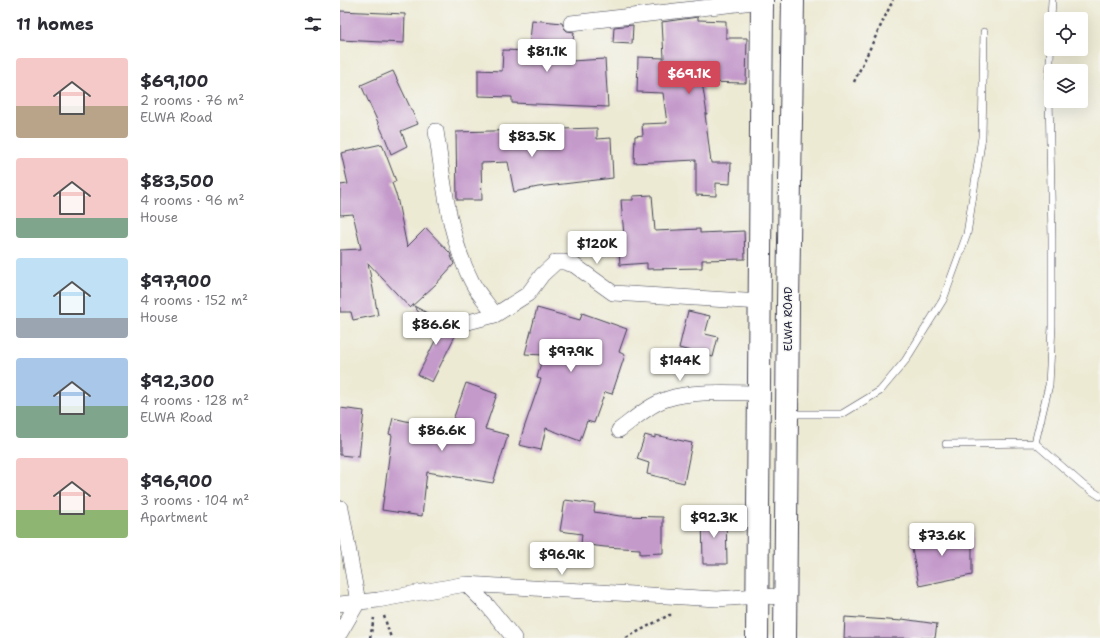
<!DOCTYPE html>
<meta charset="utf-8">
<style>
body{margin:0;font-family:"Shantell Sans",sans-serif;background:#f7f7f7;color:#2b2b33;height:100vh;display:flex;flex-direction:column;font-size:15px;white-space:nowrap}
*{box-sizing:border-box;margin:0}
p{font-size:13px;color:#7c7c81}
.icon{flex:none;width:22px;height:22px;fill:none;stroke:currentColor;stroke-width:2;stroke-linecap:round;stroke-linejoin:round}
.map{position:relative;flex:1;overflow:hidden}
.side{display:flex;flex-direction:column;background:#fff;width:340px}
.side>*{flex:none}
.tools{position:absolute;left:704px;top:12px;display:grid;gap:8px}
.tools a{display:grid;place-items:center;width:44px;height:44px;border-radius:4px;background:#fff;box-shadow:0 4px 16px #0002;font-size:20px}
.price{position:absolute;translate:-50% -34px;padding:0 9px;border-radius:4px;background:#fff;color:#222;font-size:13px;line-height:26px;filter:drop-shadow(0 1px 2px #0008)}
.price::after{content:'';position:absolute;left:50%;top:24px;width:12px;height:9px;margin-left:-6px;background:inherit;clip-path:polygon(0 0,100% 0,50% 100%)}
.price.on{background:#d1495b;color:#fff}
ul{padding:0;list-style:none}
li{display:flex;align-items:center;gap:12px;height:100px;padding:0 16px}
li span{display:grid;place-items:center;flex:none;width:112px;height:80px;border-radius:4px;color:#555}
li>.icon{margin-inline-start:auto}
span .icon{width:48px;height:48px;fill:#fffc;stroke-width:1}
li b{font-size:17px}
h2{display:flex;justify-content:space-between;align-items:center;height:48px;padding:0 16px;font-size:17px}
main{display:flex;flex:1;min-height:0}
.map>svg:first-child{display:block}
.building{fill:#c49acb}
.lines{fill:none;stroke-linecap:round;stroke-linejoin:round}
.service-casing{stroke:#404052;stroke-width:8}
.minor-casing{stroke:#404052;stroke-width:16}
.primary-casing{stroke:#404052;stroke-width:24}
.path{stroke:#404052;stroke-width:2.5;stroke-dasharray:3 3;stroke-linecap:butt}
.service{stroke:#fff;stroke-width:7}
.minor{stroke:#fff;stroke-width:15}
.primary{stroke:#fff;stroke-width:22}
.labels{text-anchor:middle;stroke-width:3;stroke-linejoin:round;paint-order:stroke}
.street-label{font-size:11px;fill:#22223b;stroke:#f6f6f2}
</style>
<main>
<section class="side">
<h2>11 homes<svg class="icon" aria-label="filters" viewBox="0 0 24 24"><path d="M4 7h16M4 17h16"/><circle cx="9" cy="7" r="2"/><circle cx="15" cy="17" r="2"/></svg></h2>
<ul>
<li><span style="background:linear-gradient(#f6c9c9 60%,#b9a48a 0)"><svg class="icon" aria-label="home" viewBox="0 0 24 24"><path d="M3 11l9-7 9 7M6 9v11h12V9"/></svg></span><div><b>$69,100</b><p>2 rooms · 76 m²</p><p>ELWA Road</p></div></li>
<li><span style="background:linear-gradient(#f6c9c9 75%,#7fa58c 0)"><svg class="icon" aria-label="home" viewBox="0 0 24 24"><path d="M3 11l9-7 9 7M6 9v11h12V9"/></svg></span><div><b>$83,500</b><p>4 rooms · 96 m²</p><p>House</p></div></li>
<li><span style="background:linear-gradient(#bfe0f5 75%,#9aa5b1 0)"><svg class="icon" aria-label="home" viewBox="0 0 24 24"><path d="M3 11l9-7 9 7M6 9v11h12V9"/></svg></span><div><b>$97,900</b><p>4 rooms · 152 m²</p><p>House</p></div></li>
<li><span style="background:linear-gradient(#a9c7e8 60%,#7fa58c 0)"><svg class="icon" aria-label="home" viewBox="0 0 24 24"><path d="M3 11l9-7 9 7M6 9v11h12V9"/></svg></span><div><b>$92,300</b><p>4 rooms · 128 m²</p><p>ELWA Road</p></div></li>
<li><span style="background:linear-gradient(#f6c9c9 65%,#8fb573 0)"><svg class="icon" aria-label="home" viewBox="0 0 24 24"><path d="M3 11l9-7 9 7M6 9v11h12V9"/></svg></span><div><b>$96,900</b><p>3 rooms · 104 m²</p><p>Apartment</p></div></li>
</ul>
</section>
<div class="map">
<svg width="760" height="638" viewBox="0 0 760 638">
<rect width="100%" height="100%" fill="#f6f6f2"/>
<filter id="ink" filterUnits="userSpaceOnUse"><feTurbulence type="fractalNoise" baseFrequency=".025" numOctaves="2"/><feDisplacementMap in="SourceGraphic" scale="8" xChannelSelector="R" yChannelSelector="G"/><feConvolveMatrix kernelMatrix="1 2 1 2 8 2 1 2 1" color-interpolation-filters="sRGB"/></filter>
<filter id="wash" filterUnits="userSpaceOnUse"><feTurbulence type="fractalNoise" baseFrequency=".012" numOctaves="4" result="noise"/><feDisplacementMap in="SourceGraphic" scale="16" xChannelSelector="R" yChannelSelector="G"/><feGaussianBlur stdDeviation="0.9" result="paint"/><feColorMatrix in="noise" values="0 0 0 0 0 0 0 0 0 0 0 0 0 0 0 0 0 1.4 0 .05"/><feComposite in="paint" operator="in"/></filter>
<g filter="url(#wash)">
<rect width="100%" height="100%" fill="#edead4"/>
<g id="blocks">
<path class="building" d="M 0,11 L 65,14 L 64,43 L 0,40 Z
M 358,17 L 358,20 L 386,21 L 386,38 L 407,38 L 406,83 L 362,82 L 367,114 L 365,114 L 371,163 L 391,163 L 390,184 L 376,183 L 376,196 L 356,195 L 356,160 L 294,163 L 295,136 L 303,135 L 302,124 L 327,123 L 323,93 L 297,92 L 298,57 L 324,58 L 322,22 Z
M 192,20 L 222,23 L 224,28 L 227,31 L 234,32 L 231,61 L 265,59 L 268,107 L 172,103 L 172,97 L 138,96 L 138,70 L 162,71 L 163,50 L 189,51 Z
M 293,25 L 292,44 L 273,43 L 274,27 Z
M 53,71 L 78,124 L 61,131 L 67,146 L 51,154 L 46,140 L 21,85 Z
M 257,128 L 257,139 L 271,138 L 273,178 L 198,187 L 174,192 L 168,162 L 141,163 L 142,200 L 117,200 L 116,132 Z
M 42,144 L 56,181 L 52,183 L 57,197 L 67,247 L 86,228 L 110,253 L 114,264 L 96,284 L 70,308 L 28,263 L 38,315 L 13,320 L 11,312 L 0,312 L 0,250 L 21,249 L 13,214 L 0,215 L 0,185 L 8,184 L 1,153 Z
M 312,195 L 315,231 L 360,229 L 360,233 L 404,231 L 405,259 L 362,260 L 362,268 L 307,269 L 307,263 L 280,265 L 278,237 L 284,236 L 281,200 L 293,200 L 293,196 Z
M 74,306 L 108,324 L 110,331 L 116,334 L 92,382 L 78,375 L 97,337 Z
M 197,308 L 240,320 L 242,313 L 287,329 L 279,352 L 285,355 L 272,394 L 265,392 L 254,423 L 247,421 L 240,441 L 206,428 L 201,450 L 179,445 L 183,431 L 201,379 L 197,378 L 203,355 L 185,354 Z
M 348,311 L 370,316 L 365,334 L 378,337 L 373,357 L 339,348 Z
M 126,383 L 157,394 L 145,429 L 168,435 L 153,483 L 87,472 L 82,516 L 42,510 L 52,435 L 49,434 L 53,418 L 109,431 Z
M 0,408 L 24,411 L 19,457 L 0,455 Z
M 305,435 L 315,438 L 315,435 L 352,443 L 344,483 L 307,474 L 309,463 L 297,459 Z
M 225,500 L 255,504 L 254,512 L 280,516 L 323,517 L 323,553 L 300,554 L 300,549 L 265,547 L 241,544 L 242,534 L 220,531 Z
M 362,514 L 386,514 L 387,564 L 363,564 Z
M 609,531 L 612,534 L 632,533 L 632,575 L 579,586 L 570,538 Z
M 505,617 L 562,621 L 562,619 L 597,624 L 595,638 L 504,638 Z"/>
</g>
</g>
<g filter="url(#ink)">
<use href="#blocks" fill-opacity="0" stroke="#404052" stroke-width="1"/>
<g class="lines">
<g class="service-casing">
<path id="service" d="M 711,19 L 712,0
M 449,414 L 502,414 L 540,391 L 565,361 L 603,300 L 627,234 L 642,137 L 644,32
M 695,443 L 709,385 L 712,326 L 712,238 L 709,96 L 711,26
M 606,444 L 695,443 L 743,485 L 760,496"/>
</g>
<g class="minor-casing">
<path id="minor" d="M 231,23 L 422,1
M 96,131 C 104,182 108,236 132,282 C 138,294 148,304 155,315
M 117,325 L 155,315 L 188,294 L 202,275 L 216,262 L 224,262 L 234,265 L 273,293 L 421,302
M 279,430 C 294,419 309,405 327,399 C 354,390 391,393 419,393
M 126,584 L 148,606 L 174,638
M 0,604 L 38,600 L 126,584 L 377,599 L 417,596 L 446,597
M 0,633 L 18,602 L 1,508"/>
</g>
<g class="primary-casing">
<path id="primary" d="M 417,638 L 422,0
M 445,638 L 448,303 L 453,0"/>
</g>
<path class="path" d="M 514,82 L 553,0
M 44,616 L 51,638
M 30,638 L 34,618
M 286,638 L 329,615 L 333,615"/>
<use href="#service" class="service"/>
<use href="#minor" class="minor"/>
<use href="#primary" class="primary"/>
</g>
</g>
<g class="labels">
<g class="street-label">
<text transform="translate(448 319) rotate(-90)" y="4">ELWA ROAD</text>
</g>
</g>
</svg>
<div class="tools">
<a><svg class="icon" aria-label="locate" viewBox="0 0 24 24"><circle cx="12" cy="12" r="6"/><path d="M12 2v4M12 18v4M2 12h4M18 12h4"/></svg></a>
<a><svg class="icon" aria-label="layers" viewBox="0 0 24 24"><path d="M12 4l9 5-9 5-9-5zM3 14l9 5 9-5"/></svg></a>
</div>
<b class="price" style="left:207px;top:73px">$81.1K</b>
<b class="price on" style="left:349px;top:95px">$69.1K</b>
<b class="price" style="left:192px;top:158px">$83.5K</b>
<b class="price" style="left:257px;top:265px">$120K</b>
<b class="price" style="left:96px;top:346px">$86.6K</b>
<b class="price" style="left:231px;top:373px">$97.9K</b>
<b class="price" style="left:340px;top:382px">$144K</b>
<b class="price" style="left:102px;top:452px">$86.6K</b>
<b class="price" style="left:374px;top:539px">$92.3K</b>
<b class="price" style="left:602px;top:557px">$73.6K</b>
<b class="price" style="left:222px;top:576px">$96.9K</b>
</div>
</main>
